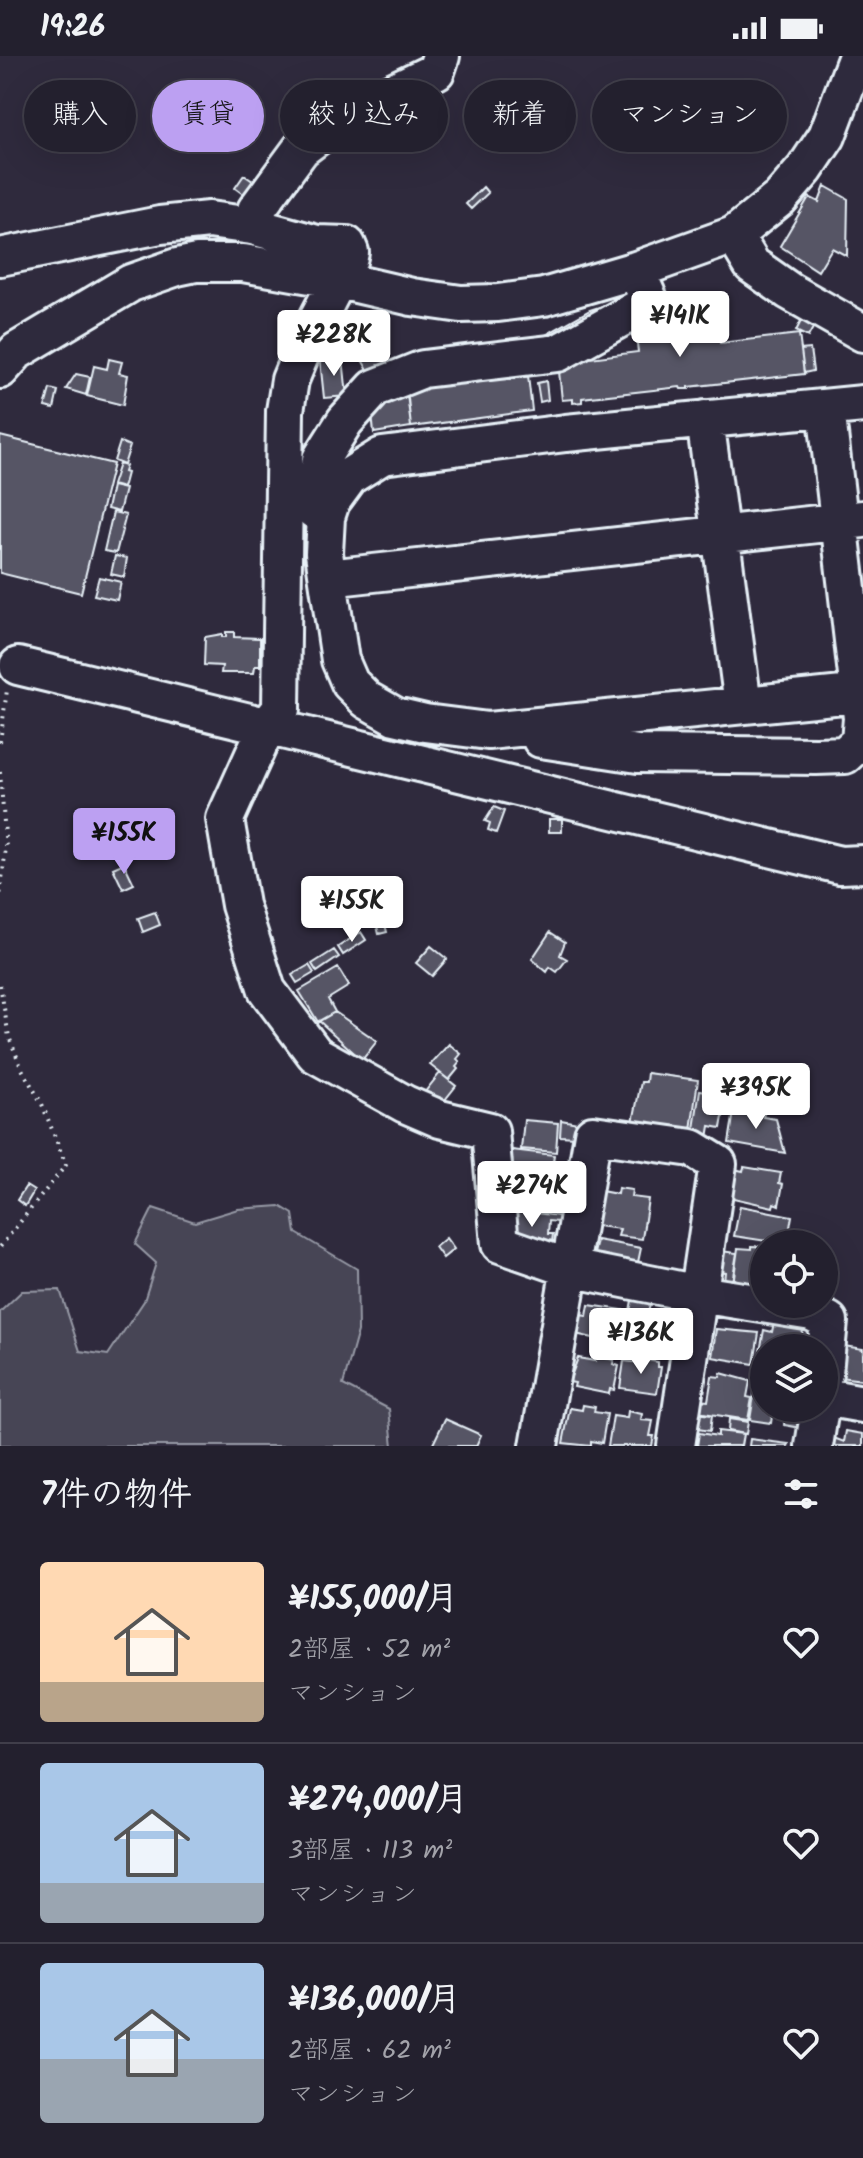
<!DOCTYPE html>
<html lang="ja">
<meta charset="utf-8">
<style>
body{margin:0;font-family:Kalam,"Klee One",sans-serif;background:#2f2d3a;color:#f1f3f6;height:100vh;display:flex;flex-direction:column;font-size:30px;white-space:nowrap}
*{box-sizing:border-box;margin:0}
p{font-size:26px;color:#a3a3aa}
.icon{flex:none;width:44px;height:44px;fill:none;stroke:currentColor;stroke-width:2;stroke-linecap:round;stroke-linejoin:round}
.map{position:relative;height:1390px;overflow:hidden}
.details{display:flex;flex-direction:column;background:#23202e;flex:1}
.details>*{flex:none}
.guide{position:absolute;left:24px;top:24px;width:816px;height:72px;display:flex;gap:16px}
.tools{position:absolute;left:750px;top:1174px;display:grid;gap:16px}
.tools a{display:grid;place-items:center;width:88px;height:88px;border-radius:50%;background:#23202e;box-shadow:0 8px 32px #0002,0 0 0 2px #403e4a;font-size:40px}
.price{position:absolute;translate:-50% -68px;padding:0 18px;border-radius:8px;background:#fff;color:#222;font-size:26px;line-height:52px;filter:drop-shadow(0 2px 4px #0008)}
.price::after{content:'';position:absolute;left:50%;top:48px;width:24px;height:18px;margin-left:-12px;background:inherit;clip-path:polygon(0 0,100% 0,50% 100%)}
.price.current{background:#bca0f2;color:#111}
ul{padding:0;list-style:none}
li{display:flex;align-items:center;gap:24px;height:200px;padding:0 40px}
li+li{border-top:2px solid #403e4a}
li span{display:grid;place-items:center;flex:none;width:224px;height:160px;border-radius:8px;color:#555}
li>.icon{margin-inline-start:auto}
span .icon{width:96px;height:96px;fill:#fffc;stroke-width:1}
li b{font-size:34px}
h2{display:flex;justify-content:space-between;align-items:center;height:96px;padding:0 40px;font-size:34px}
.chip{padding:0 28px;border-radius:36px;background:#23202e;box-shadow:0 8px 32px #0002,0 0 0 2px #403e4a;font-size:28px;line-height:72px}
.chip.current{background:#bca0f2;color:#111}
.status{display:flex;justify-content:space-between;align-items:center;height:56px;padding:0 40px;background:#23202e;direction:ltr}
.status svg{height:22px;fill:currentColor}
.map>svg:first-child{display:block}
.green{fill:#464455;stroke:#979aa6;stroke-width:2}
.building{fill:#575565;stroke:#e8f1f8;stroke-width:2}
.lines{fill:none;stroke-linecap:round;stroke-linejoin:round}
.minor-casing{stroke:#e8f1f8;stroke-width:42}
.path{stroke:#e8f1f8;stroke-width:4;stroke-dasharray:2 6;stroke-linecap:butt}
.minor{stroke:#2f2a3d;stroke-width:36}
</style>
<div class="status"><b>19:26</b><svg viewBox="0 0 49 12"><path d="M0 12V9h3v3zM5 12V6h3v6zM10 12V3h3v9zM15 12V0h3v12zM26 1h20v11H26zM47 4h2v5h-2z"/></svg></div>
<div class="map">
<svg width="863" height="1390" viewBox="0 0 863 1390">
<rect width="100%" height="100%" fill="#2f2a3d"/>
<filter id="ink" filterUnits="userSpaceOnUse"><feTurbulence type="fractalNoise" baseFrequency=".0125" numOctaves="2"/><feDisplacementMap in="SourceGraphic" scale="16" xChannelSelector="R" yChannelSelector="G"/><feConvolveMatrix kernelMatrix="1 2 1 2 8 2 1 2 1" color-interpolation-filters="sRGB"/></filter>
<g filter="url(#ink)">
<path class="green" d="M 280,1150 L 293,1158 L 296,1177 L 357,1213 L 358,1275 L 343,1329 L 389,1353 L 393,1390 L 0,1390 L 0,1256 L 22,1235 L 60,1234 L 80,1295 L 108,1299 L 144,1245 L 156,1207 L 135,1188 L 153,1152 L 195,1166 L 238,1153 Z"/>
<path class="building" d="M 244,119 L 260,130 L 250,143 L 235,132 Z
M 825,130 L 848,143 L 847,200 L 832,192 L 818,215 L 780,190 L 809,141 L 819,146 Z
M 483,131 L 488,137 L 471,153 L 466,148 Z
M 608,248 L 610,256 L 547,286 L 544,280 L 590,254 Z
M 716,253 L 720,287 L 799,278 L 804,318 L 689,331 L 689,333 L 681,333 L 680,331 L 582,342 L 582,346 L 573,347 L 573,343 L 562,344 L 558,306 L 638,296 L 634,263 Z
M 802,263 L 814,270 L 808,281 L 796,275 Z
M 341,281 L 344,301 L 333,303 L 330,290 Z
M 381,292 L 390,308 L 370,318 L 361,302 Z
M 810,293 L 813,315 L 804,317 L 801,294 Z
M 343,302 L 347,340 L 324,342 L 320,304 Z
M 109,303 L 122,306 L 119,317 L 128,319 L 123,349 L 87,340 L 94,310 L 107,313 Z
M 527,311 L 532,355 L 411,371 L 407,333 Z
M 76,318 L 90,321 L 86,339 L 66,333 Z
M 546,325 L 548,344 L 540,346 L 537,327 Z
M 50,333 L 58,335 L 54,353 L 45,351 Z
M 407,338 L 411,371 L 374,377 L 371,347 Z
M 0,380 L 113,408 L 81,537 L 0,517 Z
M 120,386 L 130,390 L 124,409 L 114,405 Z
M 119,408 L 126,410 L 124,416 L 127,417 L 123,432 L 112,429 Z
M 112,430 L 125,433 L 119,456 L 107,453 Z
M 113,456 L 126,459 L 116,497 L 104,495 Z
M 115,500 L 127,502 L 124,521 L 111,518 Z
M 99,521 L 121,526 L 117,544 L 94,539 Z
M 226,576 L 234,576 L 234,581 L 260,582 L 260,610 L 255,610 L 254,617 L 221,617 L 222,610 L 204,609 L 205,581 L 222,578 L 222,581 L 226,581 Z
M 494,751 L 504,755 L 496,777 L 488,774 L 490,767 L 485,765 Z
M 549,763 L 562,763 L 562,776 L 549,776 Z
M 124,807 L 134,828 L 123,833 L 113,812 Z
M 155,856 L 160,869 L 143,876 L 138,862 Z
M 382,857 L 387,876 L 379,878 L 374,859 Z
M 361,876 L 366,884 L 343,899 L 338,891 Z
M 550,876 L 565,886 L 560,899 L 567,903 L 557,916 L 550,911 L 547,916 L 532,903 Z
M 431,890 L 447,903 L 432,920 L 416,907 Z
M 334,894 L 339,901 L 317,916 L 312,908 Z
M 309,909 L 314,917 L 297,927 L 292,919 Z
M 338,912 L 349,930 L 328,943 L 335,956 L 318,966 L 299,935 Z
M 335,956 L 377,985 L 362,1004 L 319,965 Z
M 449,988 L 461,998 L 457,1003 L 460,1006 L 456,1011 L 458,1013 L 449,1024 L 430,1009 Z
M 440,1017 L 456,1030 L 440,1050 L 424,1037 Z
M 647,1017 L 698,1024 L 690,1081 L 632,1071 L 641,1026 L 646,1026 Z
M 794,1033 L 806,1044 L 797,1054 L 785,1043 Z
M 700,1034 L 727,1038 L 721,1072 L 710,1070 L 708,1082 L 693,1079 Z
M 750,1051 L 765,1054 L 763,1061 L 776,1063 L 785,1097 L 729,1087 L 734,1055 L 749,1058 Z
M 524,1064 L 558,1067 L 556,1096 L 521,1093 Z
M 561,1064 L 578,1067 L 576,1081 L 560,1080 Z
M 512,1094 L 554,1099 L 552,1113 L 557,1114 L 556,1123 L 545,1121 L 544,1128 L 509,1124 Z
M 744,1111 L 781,1117 L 779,1127 L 783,1128 L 779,1149 L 774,1147 L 773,1151 L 729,1141 L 734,1113 L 743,1115 Z
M 515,1126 L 551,1131 L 548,1157 L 512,1152 Z
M 26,1130 L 34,1135 L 25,1150 L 17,1144 Z
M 618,1132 L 632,1134 L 631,1141 L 648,1143 L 642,1183 L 618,1180 L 620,1173 L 596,1170 L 601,1135 L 617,1138 Z
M 740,1150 L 792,1160 L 787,1188 L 734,1180 Z
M 512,1154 L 559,1160 L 558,1166 L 549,1165 L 548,1178 L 553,1178 L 551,1194 L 508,1183 Z
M 792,1178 L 817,1181 L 820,1188 L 791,1188 Z
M 446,1182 L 454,1193 L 443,1202 L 435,1191 Z
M 597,1184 L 641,1192 L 637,1211 L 603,1205 L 604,1199 L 594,1198 Z
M 752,1190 L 764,1191 L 764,1232 L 733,1228 L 738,1192 L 752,1193 Z
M 720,1195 L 737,1197 L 732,1226 L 724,1225 L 725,1216 L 716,1215 Z
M 633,1239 L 651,1242 L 648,1258 L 630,1255 Z
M 589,1249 L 623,1254 L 618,1283 L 615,1282 L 615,1287 L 571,1277 L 574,1258 L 587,1260 Z
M 653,1255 L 670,1258 L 669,1263 L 677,1264 L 672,1295 L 627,1288 L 632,1257 L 652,1261 Z
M 774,1266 L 804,1271 L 802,1279 L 806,1279 L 804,1292 L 764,1292 L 764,1313 L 757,1312 L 764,1274 L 772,1276 Z
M 716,1273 L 759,1277 L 754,1308 L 712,1301 Z
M 844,1290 L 863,1293 L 863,1324 L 839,1321 Z
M 596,1300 L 614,1304 L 613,1308 L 619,1310 L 614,1334 L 610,1333 L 609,1338 L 574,1331 L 575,1327 L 569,1326 L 578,1302 L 595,1305 Z
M 641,1303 L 658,1306 L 658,1311 L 661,1311 L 657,1337 L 620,1332 L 624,1305 L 641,1307 Z
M 721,1317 L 750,1325 L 747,1341 L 752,1342 L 748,1364 L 697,1356 L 699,1344 L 708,1345 L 712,1320 L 720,1321 Z
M 764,1323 L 764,1352 L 793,1352 L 792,1361 L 802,1362 L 801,1372 L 784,1369 L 785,1362 L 772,1360 L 771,1367 L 750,1364 L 756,1327 L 763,1329 Z
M 583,1349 L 595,1351 L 594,1356 L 607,1358 L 602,1387 L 591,1385 L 591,1390 L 563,1387 L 570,1352 L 582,1354 Z
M 628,1355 L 642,1358 L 641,1364 L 653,1365 L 650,1380 L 654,1380 L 652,1390 L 608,1390 L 613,1360 L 627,1362 Z
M 694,1357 L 712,1359 L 710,1375 L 692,1372 Z
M 445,1363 L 481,1379 L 476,1390 L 432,1390 Z
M 729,1363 L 748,1366 L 746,1378 L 728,1375 Z
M 718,1375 L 743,1378 L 741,1390 L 697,1390 L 699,1377 L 718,1380 Z
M 846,1375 L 863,1378 L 863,1390 L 822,1390 L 831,1381 L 844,1386 Z
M 750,1383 L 789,1388 L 788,1390 L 749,1390 Z"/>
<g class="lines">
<g class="minor-casing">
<path id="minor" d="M 252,170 L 256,154 L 301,93 L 350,56 L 436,15 L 441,0
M 734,179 L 752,209 L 789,235 L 863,277
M 0,201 L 160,169 L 209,164 L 252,170 L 317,188 L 347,189 L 350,196 L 348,205 L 306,285 L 290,324 L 285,355 L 281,653 L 266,672 L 225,763 L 240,849 L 267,934 L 315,998 L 405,1048 L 440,1063 L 490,1075 L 500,1188 L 569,1212 L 699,1238 L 812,1256 L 829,1265 L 824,1317
M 0,314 L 17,295 L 131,227 L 177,211 L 196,207 L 243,207 L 339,224 L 412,241 L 461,248 L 498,247 L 544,241 L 636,214 L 734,179 L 780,142 L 805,113 L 827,80 L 857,0
M 863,348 L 566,377 L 382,400 L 350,420 L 331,446 L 326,461 L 324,497 L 340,604 L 350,627 L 367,644 L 395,660 L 425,667 L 488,675 L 863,637
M 705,363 L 743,649
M 325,460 L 315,455 L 321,403 L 345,365 L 375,332 L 423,313 L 558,297 L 650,246 L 636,214
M 328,522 L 863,463
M 18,610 L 840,809 L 863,808
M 541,683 L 638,698 L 816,700 L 845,699 L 860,685 L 862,662 L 826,352
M 824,1341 L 863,1348
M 539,1390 L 593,1078 L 692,1092 L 718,1108 L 676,1390
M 814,1390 L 820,1352"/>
</g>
<path class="path" d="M 0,686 L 7,634
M 0,716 L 6,791 L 0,840
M 0,929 L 9,981 L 22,1013 L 42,1048 L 66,1109 L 0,1191"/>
<use href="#minor" class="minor"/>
</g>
</g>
</svg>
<div class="tools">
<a><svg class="icon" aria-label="locate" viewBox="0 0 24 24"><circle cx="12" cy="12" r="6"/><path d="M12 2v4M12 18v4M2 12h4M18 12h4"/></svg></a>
<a><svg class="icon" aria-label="layers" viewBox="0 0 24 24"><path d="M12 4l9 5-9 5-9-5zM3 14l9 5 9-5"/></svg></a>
</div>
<b class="price" style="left:680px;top:303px">¥141K</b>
<b class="price" style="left:334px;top:322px">¥228K</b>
<b class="price current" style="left:124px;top:820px">¥155K</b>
<b class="price" style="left:352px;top:888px">¥155K</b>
<b class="price" style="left:756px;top:1075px">¥395K</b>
<b class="price" style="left:532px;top:1173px">¥274K</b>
<b class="price" style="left:641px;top:1320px">¥136K</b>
<div class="guide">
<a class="chip">購入</a>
<a class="chip current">賃貸</a>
<a class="chip">絞り込み</a>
<a class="chip">新着</a>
<a class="chip">マンション</a>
</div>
</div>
<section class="details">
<h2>7件の物件<svg class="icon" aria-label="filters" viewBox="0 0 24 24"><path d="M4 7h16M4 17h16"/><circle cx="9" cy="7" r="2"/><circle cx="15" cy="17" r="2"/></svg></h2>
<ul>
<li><span style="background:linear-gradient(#ffd9b3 75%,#b9a48a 0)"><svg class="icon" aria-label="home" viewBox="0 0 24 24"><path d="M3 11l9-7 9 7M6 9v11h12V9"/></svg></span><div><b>¥155,000/月</b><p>2部屋 · 52 m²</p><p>マンション</p></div><svg class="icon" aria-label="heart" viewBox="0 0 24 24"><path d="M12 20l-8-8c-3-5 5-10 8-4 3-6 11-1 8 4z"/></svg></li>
<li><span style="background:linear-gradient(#a9c7e8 75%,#9aa5b1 0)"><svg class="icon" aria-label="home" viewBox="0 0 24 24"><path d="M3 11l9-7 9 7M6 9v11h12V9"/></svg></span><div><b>¥274,000/月</b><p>3部屋 · 113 m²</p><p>マンション</p></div><svg class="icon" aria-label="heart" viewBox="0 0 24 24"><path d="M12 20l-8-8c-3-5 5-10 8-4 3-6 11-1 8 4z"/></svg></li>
<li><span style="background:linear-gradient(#a9c7e8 60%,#9aa5b1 0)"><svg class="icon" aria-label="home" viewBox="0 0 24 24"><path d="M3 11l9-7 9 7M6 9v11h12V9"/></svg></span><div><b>¥136,000/月</b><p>2部屋 · 62 m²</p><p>マンション</p></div><svg class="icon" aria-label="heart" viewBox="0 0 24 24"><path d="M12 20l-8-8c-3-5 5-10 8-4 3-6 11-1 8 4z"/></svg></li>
</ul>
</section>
